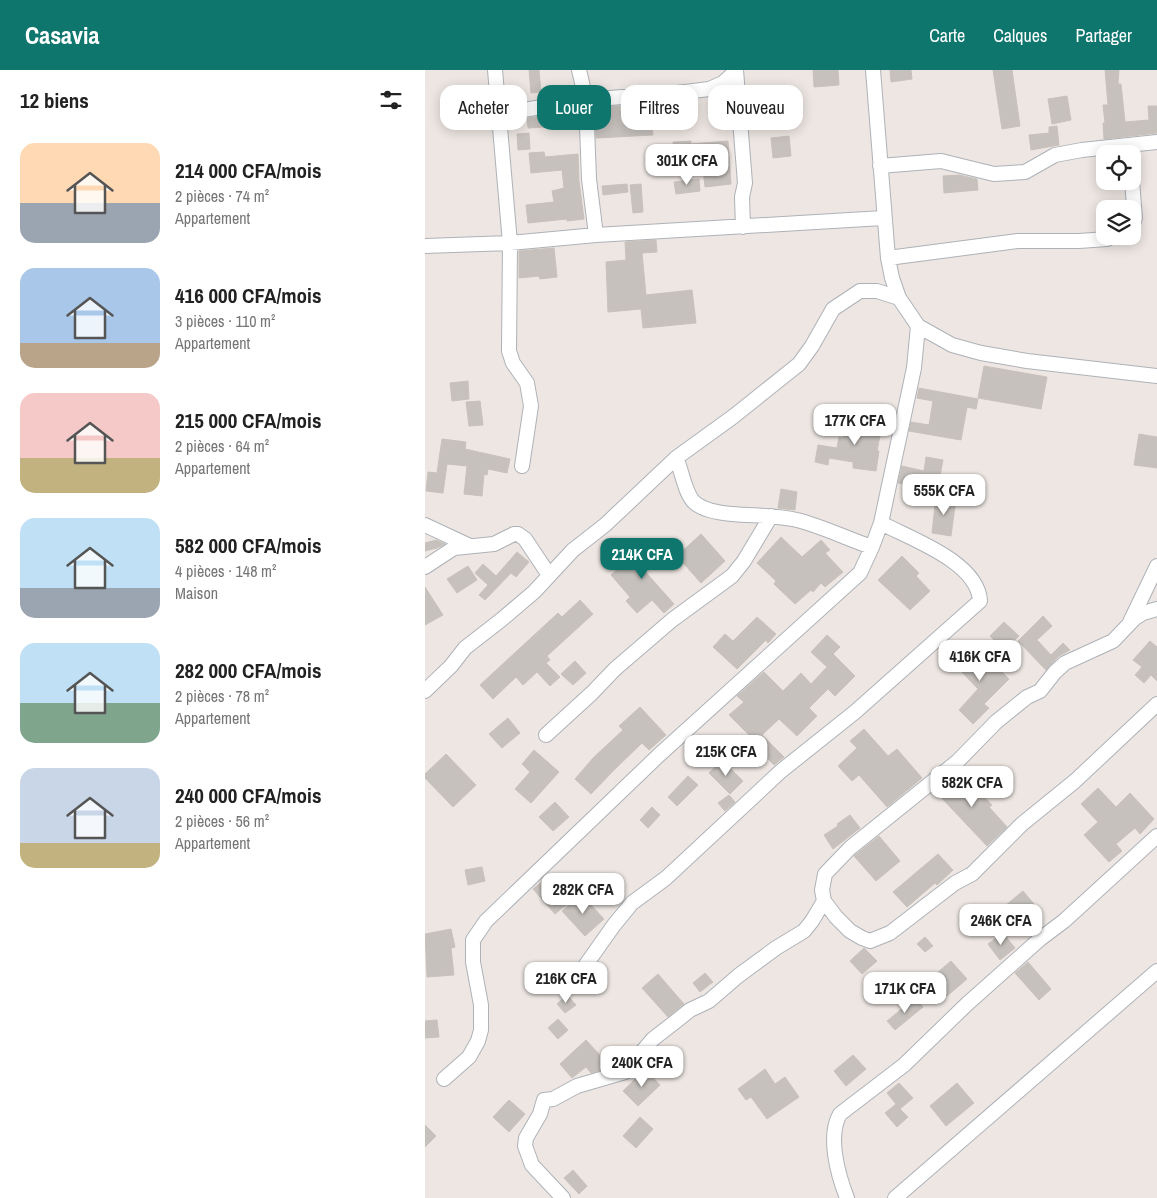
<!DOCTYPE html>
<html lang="fr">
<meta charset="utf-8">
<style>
body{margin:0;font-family:"Archivo Narrow",sans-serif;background:#f2f2f2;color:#222;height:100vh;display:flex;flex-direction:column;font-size:19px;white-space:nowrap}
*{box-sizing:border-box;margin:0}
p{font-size:16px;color:#767676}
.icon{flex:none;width:28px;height:28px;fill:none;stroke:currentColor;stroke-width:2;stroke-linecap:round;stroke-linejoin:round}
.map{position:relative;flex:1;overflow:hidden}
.side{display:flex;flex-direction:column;background:#fff;width:425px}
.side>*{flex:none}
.top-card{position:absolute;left:15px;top:15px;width:475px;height:45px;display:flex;gap:10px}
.fabs{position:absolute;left:671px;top:75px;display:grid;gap:10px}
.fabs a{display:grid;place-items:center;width:45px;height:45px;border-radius:10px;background:#fff;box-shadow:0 2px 12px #0003;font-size:25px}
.price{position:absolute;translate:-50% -42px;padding:0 11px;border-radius:10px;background:#fff;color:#222;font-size:16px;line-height:32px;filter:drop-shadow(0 1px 2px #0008)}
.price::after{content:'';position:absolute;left:50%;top:30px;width:15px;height:11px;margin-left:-8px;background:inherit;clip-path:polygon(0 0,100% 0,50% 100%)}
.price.selected{background:#0f766e;color:#fff}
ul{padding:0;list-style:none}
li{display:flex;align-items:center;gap:15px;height:125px;padding:0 20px}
li span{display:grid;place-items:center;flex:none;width:140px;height:100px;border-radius:15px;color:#555}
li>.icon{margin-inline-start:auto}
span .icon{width:60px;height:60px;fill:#fffc;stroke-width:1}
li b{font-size:21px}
h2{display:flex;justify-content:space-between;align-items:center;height:60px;padding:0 20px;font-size:21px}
.tag{padding:0 18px;border-radius:15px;background:#fff;box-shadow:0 2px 12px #0003;font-size:18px;line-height:45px}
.tag.selected{background:#0f766e;color:#fff}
header{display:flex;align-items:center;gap:30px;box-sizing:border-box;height:70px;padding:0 25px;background:#0f766e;color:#fff}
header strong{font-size:24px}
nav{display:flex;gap:28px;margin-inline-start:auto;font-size:18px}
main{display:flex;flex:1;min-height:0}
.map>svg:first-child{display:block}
.building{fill:#c6c1bd;stroke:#c9c2bb}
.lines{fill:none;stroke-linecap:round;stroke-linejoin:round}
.minor-casing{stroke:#aeb2b8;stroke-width:16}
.minor{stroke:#fff;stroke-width:14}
</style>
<header>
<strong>Casavia</strong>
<nav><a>Carte</a><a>Calques</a><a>Partager</a></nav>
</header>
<main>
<section class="side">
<h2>12 biens<svg class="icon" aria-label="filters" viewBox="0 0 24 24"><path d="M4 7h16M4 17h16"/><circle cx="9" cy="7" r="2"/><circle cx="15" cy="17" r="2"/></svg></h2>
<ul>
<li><span style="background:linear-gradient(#ffd9b3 60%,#9aa5b1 0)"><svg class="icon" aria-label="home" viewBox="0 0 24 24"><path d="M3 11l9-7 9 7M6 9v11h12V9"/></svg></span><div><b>214 000 CFA/mois</b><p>2 pièces · 74 m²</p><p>Appartement</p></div></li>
<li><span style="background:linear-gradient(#a9c7e8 75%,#b9a48a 0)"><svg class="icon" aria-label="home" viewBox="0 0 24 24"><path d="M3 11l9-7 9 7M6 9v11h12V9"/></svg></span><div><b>416 000 CFA/mois</b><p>3 pièces · 110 m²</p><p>Appartement</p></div></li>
<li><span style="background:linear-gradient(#f6c9c9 65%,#c2b280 0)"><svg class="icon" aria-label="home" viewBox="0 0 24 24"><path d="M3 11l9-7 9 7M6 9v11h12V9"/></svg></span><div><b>215 000 CFA/mois</b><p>2 pièces · 64 m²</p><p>Appartement</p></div></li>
<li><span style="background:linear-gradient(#bfe0f5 70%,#9aa5b1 0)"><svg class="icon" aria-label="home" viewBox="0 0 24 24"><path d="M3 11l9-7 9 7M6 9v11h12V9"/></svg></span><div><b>582 000 CFA/mois</b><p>4 pièces · 148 m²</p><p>Maison</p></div></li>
<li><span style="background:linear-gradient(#bfe0f5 60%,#7fa58c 0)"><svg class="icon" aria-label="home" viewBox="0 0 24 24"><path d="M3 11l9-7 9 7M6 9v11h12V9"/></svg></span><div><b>282 000 CFA/mois</b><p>2 pièces · 78 m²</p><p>Appartement</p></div></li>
<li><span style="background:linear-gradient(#c9d6e8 75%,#c2b280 0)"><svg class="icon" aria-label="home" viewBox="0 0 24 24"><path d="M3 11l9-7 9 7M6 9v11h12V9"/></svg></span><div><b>240 000 CFA/mois</b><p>2 pièces · 56 m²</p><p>Appartement</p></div></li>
</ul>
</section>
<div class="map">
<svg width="732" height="1128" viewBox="0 0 732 1128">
<rect width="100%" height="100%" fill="#ede6e2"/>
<path class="building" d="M 104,0 L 114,0 L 116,22 L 106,23 Z
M 388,0 L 413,0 L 414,15 L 389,17 Z
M 465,0 L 486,0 L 487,9 L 466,12 Z
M 568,0 L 587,0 L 595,56 L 577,59 Z
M 680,0 L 694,0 L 693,14 L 696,14 L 700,52 L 724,50 L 723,36 L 732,36 L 732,63 L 679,69 L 678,53 L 680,53 L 678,35 L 683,35 Z
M 642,26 L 646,50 L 627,54 L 623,29 Z
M 348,33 L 350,55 L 332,57 L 330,35 Z
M 195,36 L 195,41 L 225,38 L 228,65 L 171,68 L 170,38 Z
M 119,46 L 120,57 L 103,58 L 102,48 Z
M 632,56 L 634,75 L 606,80 L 604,65 L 624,63 L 624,57 Z
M 104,63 L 105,79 L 93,80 L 92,64 Z
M 364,66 L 366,86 L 348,88 L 346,68 Z
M 266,71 L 266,74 L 303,71 L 306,114 L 280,117 L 277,88 L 250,90 L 248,72 Z
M 119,82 L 120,87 L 153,84 L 154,111 L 159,149 L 142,151 L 142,149 L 103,153 L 101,135 L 129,132 L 127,121 L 139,118 L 137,100 L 106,103 L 104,83 Z
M 534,105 L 552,109 L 553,120 L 519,123 L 518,106 Z
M 274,109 L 275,121 L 251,124 L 249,112 Z
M 202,114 L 203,122 L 178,125 L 177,116 Z
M 216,114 L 218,142 L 208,143 L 205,115 Z
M 231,170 L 232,182 L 217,183 L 221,225 L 267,220 L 271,253 L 218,258 L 216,239 L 183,242 L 181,192 L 201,190 L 200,172 Z
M 129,178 L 132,207 L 115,209 L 114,206 L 94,208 L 94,181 Z
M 559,296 L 622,307 L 616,339 L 553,328 Z
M 43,311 L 44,329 L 27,331 L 25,313 Z
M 494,318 L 553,329 L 551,339 L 542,337 L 536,370 L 484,361 L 486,352 L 504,355 L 508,331 L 492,328 Z
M 55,331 L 58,355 L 44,356 L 41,332 Z
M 421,349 L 457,355 L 452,381 L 454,381 L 451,401 L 428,398 L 428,392 L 404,388 L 403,395 L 390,392 L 393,375 L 412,378 L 414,367 L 418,368 Z
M 714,364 L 732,367 L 732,398 L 709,395 Z
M 17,369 L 41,372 L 40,379 L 85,389 L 82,403 L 63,399 L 62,405 L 59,404 L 57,426 L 39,424 L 42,396 L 22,394 L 18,423 L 1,421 L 3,402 L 12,403 Z
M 501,387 L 518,390 L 513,417 L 487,412 L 486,416 L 473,413 L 477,396 L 499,401 Z
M 356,419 L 372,422 L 370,440 L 353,438 Z
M 511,426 L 531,429 L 526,466 L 507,463 Z
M 276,464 L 300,491 L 276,513 L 252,486 Z
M 356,467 L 377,487 L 396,470 L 405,480 L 400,483 L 418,502 L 400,517 L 396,513 L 388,522 L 386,520 L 370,534 L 349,514 L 351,511 L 332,493 Z
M 224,468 L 236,483 L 217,498 L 249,534 L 239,543 L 227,530 L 212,543 L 201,531 L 205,527 L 186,505 L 210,484 L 208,481 Z
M 11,470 L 20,474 L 12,478 L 0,481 L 0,473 Z
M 92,482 L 104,492 L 91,507 L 86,503 L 60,530 L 54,525 L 63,515 L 50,503 L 58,494 L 71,506 Z
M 477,486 L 494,503 L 491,506 L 505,521 L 485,540 L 453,510 Z
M 43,496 L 52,510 L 32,523 L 22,509 Z
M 0,517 L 18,545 L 0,555 Z
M 155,530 L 168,544 L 122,586 L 125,590 L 121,593 L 135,607 L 125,616 L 112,602 L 98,615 L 91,607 L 68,629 L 55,615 L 133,543 L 137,547 Z
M 618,546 L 627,556 L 612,570 L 626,585 L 638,573 L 645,580 L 634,586 L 621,600 L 593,571 Z
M 332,547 L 351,564 L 343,573 L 341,570 L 312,599 L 288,577 L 300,564 L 308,571 Z
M 579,552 L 594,566 L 579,580 L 565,566 Z
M 402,565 L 415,577 L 408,584 L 430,606 L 410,626 L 403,619 L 384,638 L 392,646 L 372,666 L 354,649 L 337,665 L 359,687 L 349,695 L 330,675 L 332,673 L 304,645 L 319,632 L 312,626 L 339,602 L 358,621 L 376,603 L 386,614 L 402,597 L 386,582 Z
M 725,571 L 732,577 L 732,611 L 726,605 L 719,613 L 710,605 L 717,597 L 708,590 Z
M 547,572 L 568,596 L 569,594 L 584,609 L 559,634 L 564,638 L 548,654 L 534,640 L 553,619 L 532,597 L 541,589 L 535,583 Z
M 150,591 L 161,603 L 148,615 L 136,604 Z
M 215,637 L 241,665 L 224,680 L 217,673 L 189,700 L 166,724 L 150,709 L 168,688 L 198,660 L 194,656 Z
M 83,648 L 95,663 L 77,678 L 64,664 Z
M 439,659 L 463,686 L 472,679 L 497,708 L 462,737 L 434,705 L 427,711 L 413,696 L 432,678 L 425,671 Z
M 109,680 L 134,702 L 106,733 L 90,719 L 105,702 L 97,694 Z
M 21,684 L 51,715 L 28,737 L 0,708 L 0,704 Z
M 297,690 L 318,711 L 305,724 L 284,703 Z
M 535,701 L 567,735 L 564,737 L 582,757 L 562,776 L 510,721 Z
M 263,706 L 273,715 L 252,736 L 243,727 Z
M 673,718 L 691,737 L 705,723 L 729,749 L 715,764 L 710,758 L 691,774 L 697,781 L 684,792 L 659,765 L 673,752 L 656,734 Z
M 304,725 L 310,732 L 300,741 L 293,733 Z
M 130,732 L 144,747 L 128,761 L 114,747 Z
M 227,737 L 235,745 L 223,758 L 215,750 Z
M 425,745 L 435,758 L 408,779 L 399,765 L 413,756 L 412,754 Z
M 454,766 L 475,791 L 451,811 L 429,786 Z
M 513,784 L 528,800 L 512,815 L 510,813 L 482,837 L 468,822 Z
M 57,797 L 60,811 L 43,815 L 40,800 Z
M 119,810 L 141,835 L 130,844 L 108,819 Z
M 598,821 L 614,840 L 592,859 L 575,840 Z
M 156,824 L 179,849 L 160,866 L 137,841 Z
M 26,859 L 30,877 L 26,878 L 29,905 L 2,907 L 0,864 Z
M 578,863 L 590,878 L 575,890 L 563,874 Z
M 500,867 L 508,876 L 500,882 L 492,874 Z
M 439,878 L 452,891 L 437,904 L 425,891 Z
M 526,891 L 542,909 L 522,926 L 506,908 Z
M 603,892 L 626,919 L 614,930 L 590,903 Z
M 280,903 L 288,912 L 275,922 L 268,913 Z
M 233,904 L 259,934 L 243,947 L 217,918 Z
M 142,925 L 151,935 L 140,943 L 132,934 Z
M 490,928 L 498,937 L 470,960 L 462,951 Z
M 133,949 L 143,960 L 133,969 L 123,958 Z
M 12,950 L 14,967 L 0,968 L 0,951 Z
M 161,970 L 183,994 L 177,1000 L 166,1003 L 161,997 L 147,1008 L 135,994 Z
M 428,985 L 441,999 L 421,1016 L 409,1001 Z
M 220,999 L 235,1015 L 213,1036 L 198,1021 Z
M 340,999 L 350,1014 L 360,1007 L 374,1027 L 342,1049 L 326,1027 L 321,1030 L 313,1019 Z
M 474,1013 L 488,1028 L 475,1039 L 483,1047 L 472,1057 L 460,1043 L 471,1034 L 462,1023 Z
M 532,1013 L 549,1033 L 521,1056 L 505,1036 Z
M 84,1030 L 100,1044 L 84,1062 L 68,1047 Z
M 215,1047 L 228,1059 L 211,1078 L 198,1066 Z
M 0,1055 L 11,1066 L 0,1077 Z
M 148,1100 L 162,1116 L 154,1124 L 139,1108 Z"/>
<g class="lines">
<g class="minor-casing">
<path id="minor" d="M 70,0 L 85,173 L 84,281 L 88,293 L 102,313 L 106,336 L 97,396
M 154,0 L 161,30 L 164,109 L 171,165
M 311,0 L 320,113 L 317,127 L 318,157
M 448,0 L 463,188 L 467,208 L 474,228 L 493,256 L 527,275 L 556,283 L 602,291 L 732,306
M 284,19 L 299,24 L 314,34
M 73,44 L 161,30 L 197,27 L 226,28 L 252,23 L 284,19 L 298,13 L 311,1
M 455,96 L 516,91 L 569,104 L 600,102 L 630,85 L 657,80 L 732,72
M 707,111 L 710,148 L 708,154
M 0,176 L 85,173 L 171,165 L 458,148
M 463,188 L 593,171 L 654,171 L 682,169 L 688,166
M 251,388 C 257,400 260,425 270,433 C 280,441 295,443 307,444 C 328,446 350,445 372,450 C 397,456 422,469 447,477
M 0,455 L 45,476
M 0,497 L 29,478 L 69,474 L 89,464 L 93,464 L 100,469 L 124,505
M 705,552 L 732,496
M 0,621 L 26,596 L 40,578 L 76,550 L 109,522 L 148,480 L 180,455 L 251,388 L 309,346 L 374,294 L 387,276 L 408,239 L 435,221 L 452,221 L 474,228
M 121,665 L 167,623 L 190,599 L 247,550 L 307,506 L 319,491 L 346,446
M 399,831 L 411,847 L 425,861 L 437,868 L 445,871 L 465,863 L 530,813 L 547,804 L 597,754 L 650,711 L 732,634
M 160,896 L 189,855 L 207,833 L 241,808 L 356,701 L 430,642 L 555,531 C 553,492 486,469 456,453
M 19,1009 L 44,987 L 53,971 L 56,960 L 56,935 L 48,892 L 48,870 L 61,851 L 234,685 L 435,503 L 447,477 L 456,453 L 489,298 L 493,256
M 138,1128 L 107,1095 L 100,1076 L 101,1068 L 115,1044 L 119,1030 L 128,1029 L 152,1016 L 200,1002 L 228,969 L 250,952 L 265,940 L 284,931 L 313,906 L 351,878 L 379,861 L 387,851 L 399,831 L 397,820 L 400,804 L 425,778 L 533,691 L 571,652 L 602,627 L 615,621 L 630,602 L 640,593 L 688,571 L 710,548 L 718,543 L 732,539
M 422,1128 C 413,1105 402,1066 415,1044 L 479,995 L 542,934 L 615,869 L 639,851 L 732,766
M 470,1128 L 732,901"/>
</g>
<use href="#minor" class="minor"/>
</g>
</svg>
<div class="fabs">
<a><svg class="icon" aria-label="locate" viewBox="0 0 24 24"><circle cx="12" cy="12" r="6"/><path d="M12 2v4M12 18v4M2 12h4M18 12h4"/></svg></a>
<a><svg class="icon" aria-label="layers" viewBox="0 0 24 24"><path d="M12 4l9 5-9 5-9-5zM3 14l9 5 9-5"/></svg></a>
</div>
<b class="price" style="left:262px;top:116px">301K CFA</b>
<b class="price" style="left:430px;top:376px">177K CFA</b>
<b class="price" style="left:519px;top:446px">555K CFA</b>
<b class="price selected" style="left:217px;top:510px">214K CFA</b>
<b class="price" style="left:555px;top:612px">416K CFA</b>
<b class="price" style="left:301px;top:707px">215K CFA</b>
<b class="price" style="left:547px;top:738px">582K CFA</b>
<b class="price" style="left:158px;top:845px">282K CFA</b>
<b class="price" style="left:576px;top:876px">246K CFA</b>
<b class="price" style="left:141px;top:934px">216K CFA</b>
<b class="price" style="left:480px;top:944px">171K CFA</b>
<b class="price" style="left:217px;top:1018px">240K CFA</b>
<div class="top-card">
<a class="tag">Acheter</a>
<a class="tag selected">Louer</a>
<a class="tag">Filtres</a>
<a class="tag">Nouveau</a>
</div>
</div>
</main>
